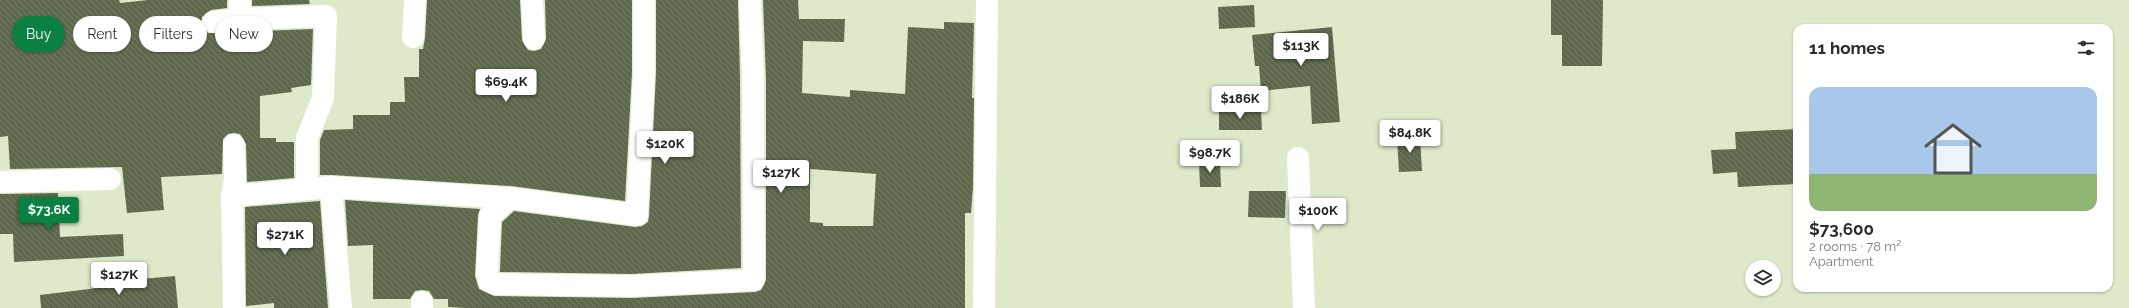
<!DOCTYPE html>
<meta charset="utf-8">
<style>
body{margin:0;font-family:Raleway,sans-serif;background:#f7f7f7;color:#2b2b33;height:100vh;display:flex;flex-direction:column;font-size:15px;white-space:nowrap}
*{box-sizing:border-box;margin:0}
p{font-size:13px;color:#7c7c81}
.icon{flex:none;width:22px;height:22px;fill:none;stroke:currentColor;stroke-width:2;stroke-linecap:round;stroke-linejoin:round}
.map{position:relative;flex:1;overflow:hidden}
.sheet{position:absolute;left:1793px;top:24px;width:320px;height:268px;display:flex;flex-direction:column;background:#fff;border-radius:12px;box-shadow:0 1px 3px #0004}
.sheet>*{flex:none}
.guide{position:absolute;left:12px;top:16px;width:380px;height:36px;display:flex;gap:8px}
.tools{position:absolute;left:1745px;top:260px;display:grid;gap:8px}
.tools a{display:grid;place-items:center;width:36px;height:36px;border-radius:50%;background:#fff;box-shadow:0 1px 3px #0004;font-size:20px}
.price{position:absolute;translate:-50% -34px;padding:0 9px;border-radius:4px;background:#fff;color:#222;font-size:13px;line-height:26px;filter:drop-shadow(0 1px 2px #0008)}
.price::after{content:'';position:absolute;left:50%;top:24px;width:12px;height:9px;margin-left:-6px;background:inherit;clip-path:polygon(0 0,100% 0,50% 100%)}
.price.active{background:#0b8043;color:#fff}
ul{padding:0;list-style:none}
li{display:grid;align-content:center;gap:8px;height:212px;padding:0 16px}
li span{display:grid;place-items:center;height:124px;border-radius:12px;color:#555}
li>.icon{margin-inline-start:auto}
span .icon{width:72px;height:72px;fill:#fffc;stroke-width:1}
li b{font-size:17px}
h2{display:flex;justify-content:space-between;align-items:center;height:48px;padding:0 16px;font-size:17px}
.pill{padding:0 14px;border-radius:18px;background:#fff;box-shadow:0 1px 3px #0004;font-size:14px;line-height:36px}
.pill.active{background:#0b8043;color:#fff}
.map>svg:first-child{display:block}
.building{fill:url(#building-back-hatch);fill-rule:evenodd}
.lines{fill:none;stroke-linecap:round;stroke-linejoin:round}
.minor{stroke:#fff;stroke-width:22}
</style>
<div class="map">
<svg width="2129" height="308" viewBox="0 0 2129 308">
<defs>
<pattern id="building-back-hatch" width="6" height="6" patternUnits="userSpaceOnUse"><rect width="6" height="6" fill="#5e684c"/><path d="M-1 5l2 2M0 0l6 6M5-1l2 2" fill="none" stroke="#757d67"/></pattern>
</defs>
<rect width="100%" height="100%" fill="#dee9c9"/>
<path class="building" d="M 0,0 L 119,0 L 120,3 L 148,0 L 227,0 L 227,8 L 211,10 L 202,17 L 201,24 L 208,33 L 313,29 L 311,85 L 291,88 L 292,92 L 260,96 L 260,138 L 276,138 L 276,142 L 294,142 L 294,178 L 247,182 L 246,144 L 240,134 L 234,133 L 228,134 L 223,139 L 222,174 L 161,177 L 164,210 L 127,213 L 122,167 L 10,169 L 8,136 L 0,137 Z
M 252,0 L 309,0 L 310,4 L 252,6 Z
M 427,0 L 520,0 L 522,40 L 528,50 L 534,51 L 541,49 L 546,39 L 545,0 L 632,0 L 632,72 L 625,201 L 511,186 L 332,175 L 320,175 L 320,140 L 324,130 L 353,129 L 353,115 L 390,115 L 390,102 L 405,102 L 404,77 L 419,77 L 419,49 L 423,49 L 425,38 Z
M 656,0 L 738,0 L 740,79 L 741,268 L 631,274 L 500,272 L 502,222 L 514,211 L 635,227 L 642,226 L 648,222 L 649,216 L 656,73 Z
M 763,0 L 798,0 L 799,19 L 845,19 L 844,42 L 803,41 L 802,93 L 850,97 L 850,90 L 905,94 L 908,27 L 944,29 L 944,22 L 974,23 L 972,98 L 974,98 L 973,187 L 971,213 L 965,213 L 965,308 L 465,308 L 448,307 L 448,299 L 434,299 L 429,291 L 422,290 L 415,291 L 410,299 L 373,299 L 373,245 L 348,246 L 345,200 L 480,209 L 478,215 L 475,276 L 479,289 L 494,296 L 632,298 L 755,292 L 761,290 L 766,280 L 766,79 ZM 810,169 L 876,174 L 873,226 L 823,226 L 823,223 L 810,222 Z
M 1551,0 L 1603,0 L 1602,66 L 1562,66 L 1562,35 L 1551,35 Z
M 1254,5 L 1255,27 L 1219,29 L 1218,7 Z
M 1332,27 L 1340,122 L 1312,124 L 1310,86 L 1261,91 L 1259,66 L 1255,66 L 1252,35 Z
M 1219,109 L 1261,109 L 1262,130 L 1219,130 Z
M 1797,129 L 1797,184 L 1738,187 L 1737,172 L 1713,174 L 1711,150 L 1736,149 L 1735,132 Z
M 1420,137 L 1422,171 L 1399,172 L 1397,138 Z
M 1199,162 L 1220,162 L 1221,187 L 1200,187 Z
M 1249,191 L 1286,191 L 1285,218 L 1248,217 Z
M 58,193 L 60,237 L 123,234 L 124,256 L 14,262 L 13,234 L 0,234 L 0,194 Z
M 320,201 L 328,308 L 274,308 L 274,303 L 246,306 L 245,207 Z
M 175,276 L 178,308 L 41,308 L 40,295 L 130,284 L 130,280 Z"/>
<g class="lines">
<path class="minor" d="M 240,0 L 239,19 L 326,16 L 323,98 L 307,138 L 307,189
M 532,0 L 534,39
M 213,22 L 239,19
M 413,37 L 415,0
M 1298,158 L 1304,308
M 0,182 L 110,179
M 331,187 L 341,308
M 232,196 L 331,187 L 510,198 L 637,215 L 644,72 L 644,0
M 510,198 L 490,216 L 487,273 L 489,281 L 495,284 L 631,286 L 754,280 L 753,79 L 750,0
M 422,302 L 422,308
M 234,308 L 232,196 L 235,179 L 234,145
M 984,308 L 987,0"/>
</g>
</svg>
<div class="tools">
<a><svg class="icon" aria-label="layers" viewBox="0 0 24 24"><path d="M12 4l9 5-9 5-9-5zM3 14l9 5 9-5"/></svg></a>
</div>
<b class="price" style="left:1301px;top:67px">$113K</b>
<b class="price" style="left:506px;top:103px">$69.4K</b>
<b class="price" style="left:1240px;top:120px">$186K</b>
<b class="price" style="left:1410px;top:154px">$84.8K</b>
<b class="price" style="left:665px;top:165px">$120K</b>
<b class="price" style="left:1210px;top:174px">$98.7K</b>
<b class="price" style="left:781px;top:194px">$127K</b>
<b class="price active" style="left:49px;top:231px">$73.6K</b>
<b class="price" style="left:1318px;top:232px">$100K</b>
<b class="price" style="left:285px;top:256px">$271K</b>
<b class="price" style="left:119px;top:296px">$127K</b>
<div class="guide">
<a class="pill active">Buy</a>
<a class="pill">Rent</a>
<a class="pill">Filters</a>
<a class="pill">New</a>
</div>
<section class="sheet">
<h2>11 homes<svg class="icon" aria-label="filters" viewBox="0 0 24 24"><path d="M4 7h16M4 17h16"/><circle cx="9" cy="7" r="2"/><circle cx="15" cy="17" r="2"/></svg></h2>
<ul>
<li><span style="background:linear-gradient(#a9c7e8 70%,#8fb573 0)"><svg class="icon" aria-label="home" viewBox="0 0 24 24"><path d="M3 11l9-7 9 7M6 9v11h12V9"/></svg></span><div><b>$73,600</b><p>2 rooms · 78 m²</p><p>Apartment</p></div></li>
</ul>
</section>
</div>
